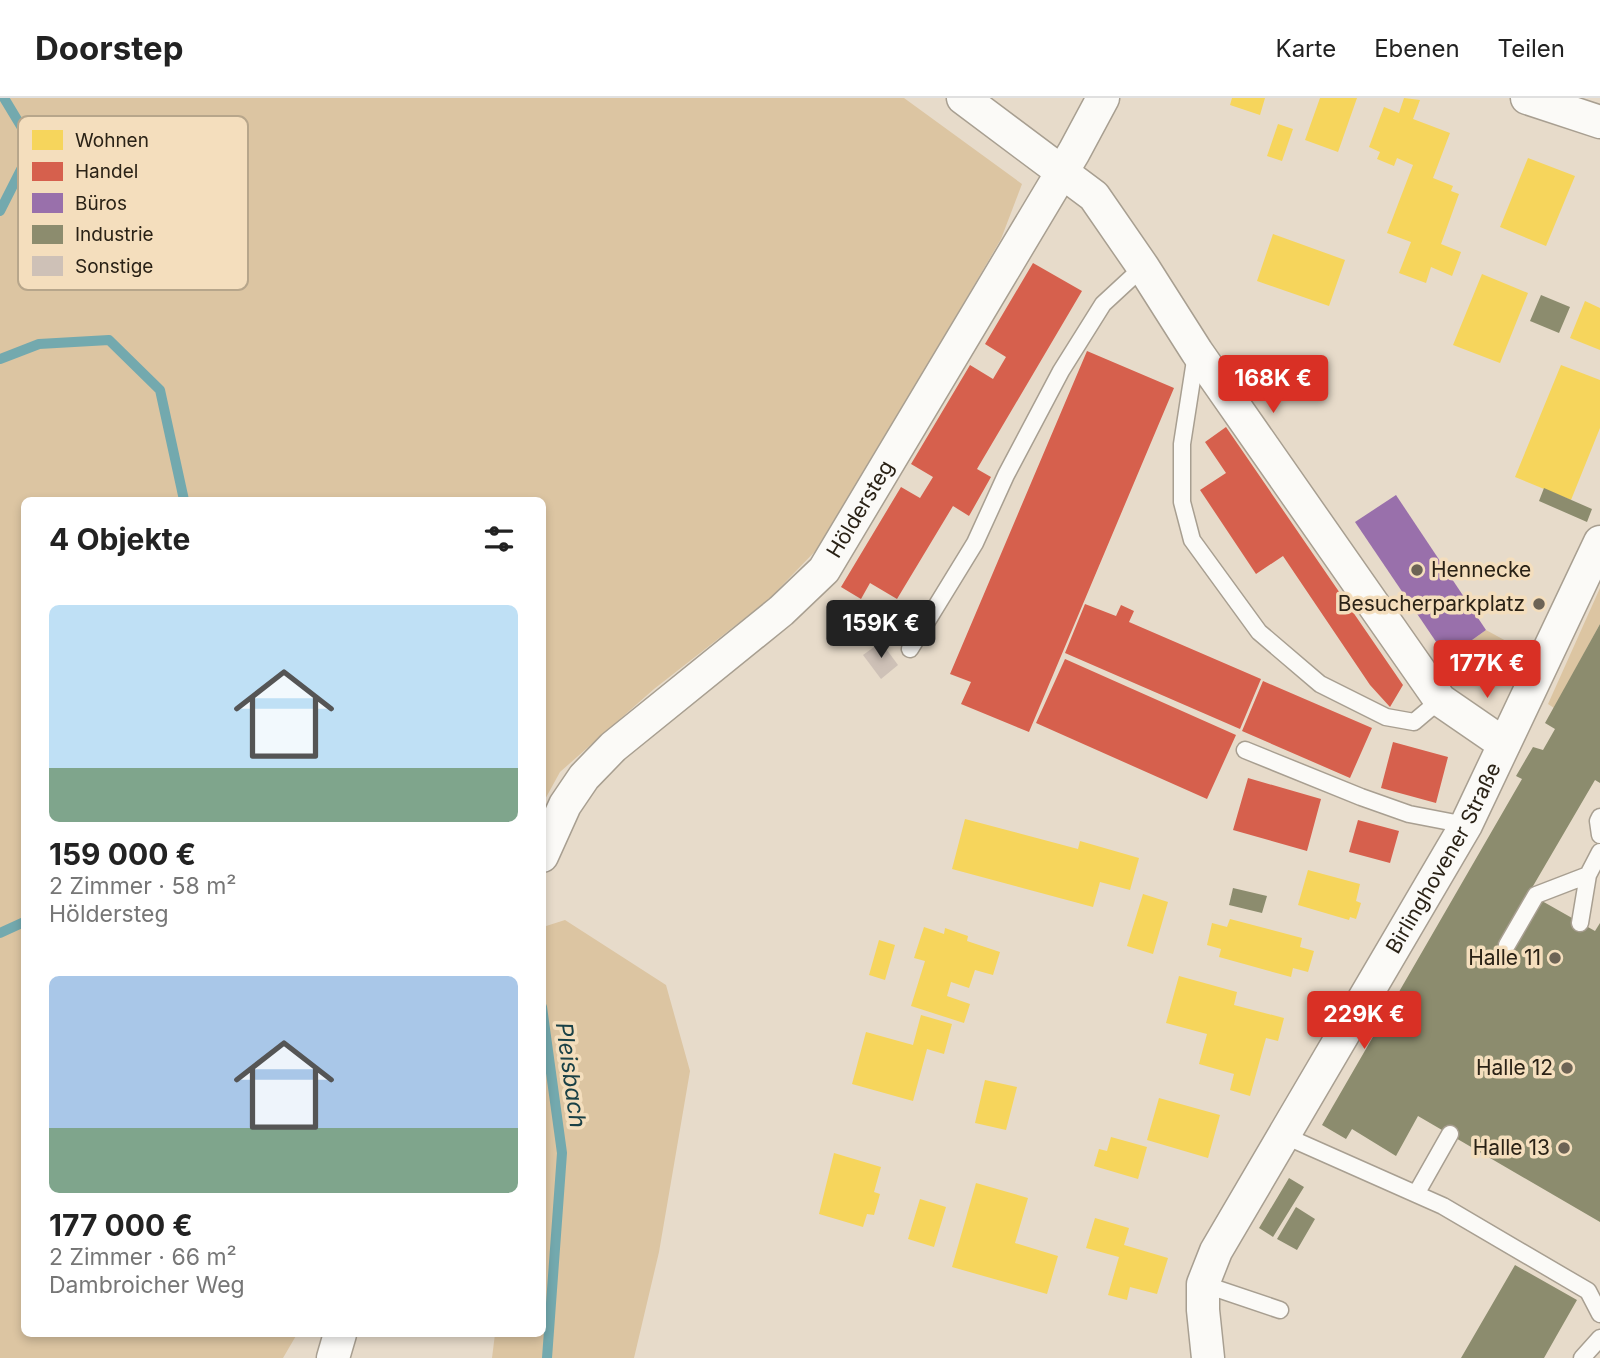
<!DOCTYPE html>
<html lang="de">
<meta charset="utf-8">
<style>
body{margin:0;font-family:Inter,sans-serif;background:#f6f6f6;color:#222;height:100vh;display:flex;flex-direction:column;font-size:26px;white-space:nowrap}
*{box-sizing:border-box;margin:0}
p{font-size:23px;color:#767676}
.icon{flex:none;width:38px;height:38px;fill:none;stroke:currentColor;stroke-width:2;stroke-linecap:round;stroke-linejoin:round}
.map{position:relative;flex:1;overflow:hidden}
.details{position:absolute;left:21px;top:399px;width:525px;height:840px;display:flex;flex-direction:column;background:#fff;border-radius:10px;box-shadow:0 4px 10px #0003}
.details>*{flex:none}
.price{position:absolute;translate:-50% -60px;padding:0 16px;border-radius:7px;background:#d93025;color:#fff;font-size:23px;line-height:46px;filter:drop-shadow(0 2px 4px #0008)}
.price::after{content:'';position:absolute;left:50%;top:42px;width:21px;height:16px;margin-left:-10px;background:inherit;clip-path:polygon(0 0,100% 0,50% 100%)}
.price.active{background:#222;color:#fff}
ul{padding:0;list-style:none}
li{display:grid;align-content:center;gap:14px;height:371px;padding:0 28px}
li span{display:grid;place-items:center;height:217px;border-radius:10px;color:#555}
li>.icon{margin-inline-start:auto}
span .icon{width:126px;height:126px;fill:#fffc;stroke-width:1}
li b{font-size:30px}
h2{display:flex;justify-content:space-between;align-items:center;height:84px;padding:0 28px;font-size:30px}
header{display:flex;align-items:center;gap:42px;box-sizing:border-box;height:98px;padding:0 35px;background:#fff;border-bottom:2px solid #e0e0e0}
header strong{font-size:33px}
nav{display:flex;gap:38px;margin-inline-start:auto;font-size:24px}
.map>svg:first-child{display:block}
.green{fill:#dcc5a2}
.homes{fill:#f6d55c}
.shops{fill:#d6604d}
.offices{fill:#9970ab}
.industry{fill:#8c8c6e}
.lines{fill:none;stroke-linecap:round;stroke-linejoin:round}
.stream{stroke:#73a9ae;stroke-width:10}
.building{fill:#cec1b7}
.lane-casing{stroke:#a89f91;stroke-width:19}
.street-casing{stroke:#a89f91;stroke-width:35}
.lane{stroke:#fbfaf7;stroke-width:16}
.street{stroke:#fbfaf7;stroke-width:32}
.poi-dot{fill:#6c6355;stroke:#f4debd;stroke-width:2.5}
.labels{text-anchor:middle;stroke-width:7;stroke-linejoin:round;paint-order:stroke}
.street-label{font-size:21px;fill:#2a2216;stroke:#f4debd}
.poi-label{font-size:21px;fill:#2a2216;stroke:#f4debd;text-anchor:end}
.water-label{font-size:23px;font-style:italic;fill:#194046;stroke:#f4debd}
.key{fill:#f4debd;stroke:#b7a68b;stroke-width:2}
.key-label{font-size:19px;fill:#2a2216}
</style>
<header>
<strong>Doorstep</strong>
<nav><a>Karte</a><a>Ebenen</a><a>Teilen</a></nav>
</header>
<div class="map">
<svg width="1600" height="1260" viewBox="0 0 1600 1260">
<rect width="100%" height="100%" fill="#e7dbca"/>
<path class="green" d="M 0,0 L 904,0 L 1022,86 L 1001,141 L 825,443 L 768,502 L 654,591 L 560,674 L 543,705 L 542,402 L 24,402 L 24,1236 L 297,1236 L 283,1260 L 0,1260 Z
M 1600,490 L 1600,526 L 1554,610 L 1548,606 Z
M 1486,532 L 1508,544 L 1496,561 L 1478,570 L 1458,563 L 1453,556 Z
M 565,822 L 666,887 L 690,973 L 659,1154 L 634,1260 L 492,1260 L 495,1236 L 542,1236 L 543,829 Z"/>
<path class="homes" d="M 1232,0 L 1265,0 L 1260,17 L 1230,7 Z
M 1320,0 L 1357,0 L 1338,54 L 1305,42 Z
M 1404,0 L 1420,2 L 1413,21 L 1450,35 L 1433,80 L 1453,88 L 1451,93 L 1459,96 L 1441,146 L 1461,154 L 1452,178 L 1431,169 L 1426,185 L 1399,175 L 1411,144 L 1387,135 L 1413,67 L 1397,60 L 1394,68 L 1377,61 L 1380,54 L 1369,49 L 1384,9 L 1399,15 Z
M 1278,26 L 1293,31 L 1282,63 L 1267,58 Z
M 1528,60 L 1575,78 L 1546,148 L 1500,129 Z
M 1273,136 L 1345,162 L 1329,208 L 1257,183 Z
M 1482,176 L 1528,195 L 1500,265 L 1453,247 Z
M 1585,203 L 1600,210 L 1600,252 L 1570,240 Z
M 1561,267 L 1600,282 L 1600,330 L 1571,402 L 1515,379 Z
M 965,721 L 1078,751 L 1080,743 L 1139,760 L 1130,792 L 1100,784 L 1093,809 L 952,771 Z
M 1308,772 L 1360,786 L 1356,803 L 1361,805 L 1356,821 L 1350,819 L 1349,822 L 1298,807 Z
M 1143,796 L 1168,804 L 1153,856 L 1127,848 Z
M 1230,821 L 1302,840 L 1300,849 L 1314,853 L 1308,874 L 1293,870 L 1291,879 L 1219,859 L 1221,851 L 1207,847 L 1212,825 L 1227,829 Z
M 924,829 L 944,836 L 945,830 L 968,838 L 967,843 L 1000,854 L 993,877 L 975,872 L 969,890 L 951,884 L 947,898 L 970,906 L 964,925 L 911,908 L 925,863 L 914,860 Z
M 879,842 L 895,847 L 885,882 L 869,877 Z
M 1179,878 L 1237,894 L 1234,907 L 1284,920 L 1278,943 L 1266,940 L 1250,998 L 1230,992 L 1234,976 L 1199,966 L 1207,936 L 1166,925 Z
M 921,917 L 952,926 L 944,956 L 927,951 L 913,1003 L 852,986 L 866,934 L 913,947 Z
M 985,982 L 1017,989 L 1006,1032 L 975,1025 Z
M 1159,1000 L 1220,1017 L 1208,1060 L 1147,1042 Z
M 1111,1039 L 1147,1049 L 1138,1081 L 1094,1068 L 1099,1051 L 1107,1053 Z
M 834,1055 L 881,1069 L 874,1094 L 880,1096 L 874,1117 L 867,1116 L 863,1129 L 819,1116 Z
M 976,1085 L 1028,1100 L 1015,1145 L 1058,1158 L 1047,1196 L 952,1169 Z
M 920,1101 L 946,1109 L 934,1149 L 908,1141 Z
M 1095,1120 L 1129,1130 L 1124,1147 L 1168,1160 L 1157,1196 L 1130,1189 L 1127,1202 L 1108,1197 L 1119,1159 L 1086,1150 Z"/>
<path class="shops" d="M 1033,165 L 1082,193 L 977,371 L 991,379 L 969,418 L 953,408 L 897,501 L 870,485 L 861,501 L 841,489 L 901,389 L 920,400 L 933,379 L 911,366 L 970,267 L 993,281 L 1006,259 L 985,246 Z
M 1087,253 L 1174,290 L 1029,634 L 961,606 L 971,584 L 950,576 Z
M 1226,329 L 1403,587 L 1390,609 L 1370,587 L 1283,458 L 1256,476 L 1200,392 L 1226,375 L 1205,344 Z
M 1085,506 L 1116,518 L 1121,507 L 1134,513 L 1129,524 L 1261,581 L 1240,631 L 1065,555 Z
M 1065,561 L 1236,637 L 1207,701 L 1036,625 Z
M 1263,583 L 1372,630 L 1350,680 L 1242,633 Z
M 1393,644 L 1448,659 L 1436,705 L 1381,690 Z
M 1248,680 L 1321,701 L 1307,753 L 1233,732 Z
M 1358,722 L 1399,733 L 1390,765 L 1349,754 Z"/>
<path class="offices" d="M 1396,397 L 1486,532 L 1447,560 L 1355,424 Z"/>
<path class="industry" d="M 1541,197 L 1570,209 L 1559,235 L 1530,223 Z
M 1544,390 L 1592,411 L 1587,424 L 1539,403 Z
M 1600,526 L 1600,685 L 1595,682 L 1501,843 L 1514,851 L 1542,803 L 1595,833 L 1600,825 L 1600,1124 L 1418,1018 L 1396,1058 L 1352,1031 L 1346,1041 L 1322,1027 L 1522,681 L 1516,678 L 1533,649 L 1543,652 L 1555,631 L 1545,625 Z
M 1233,790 L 1267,798 L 1262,815 L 1229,807 Z
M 1289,1080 L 1304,1089 L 1273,1139 L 1259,1130 Z
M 1296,1109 L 1315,1121 L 1297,1152 L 1277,1141 Z
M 1515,1167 L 1577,1202 L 1557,1237 L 1544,1260 L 1461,1260 Z"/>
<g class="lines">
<path class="stream" d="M 0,113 L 33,48 L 4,0
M 0,261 L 39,246 L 109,242 L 160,292 L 184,402
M 0,835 L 24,824
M 542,909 L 562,1055 L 547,1260"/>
</g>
<path class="building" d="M 881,544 L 898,567 L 881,581 L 863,557 Z"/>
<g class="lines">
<g class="lane-casing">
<path id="lane" d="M 1196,256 L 1182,346 L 1182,404 L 1192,442 L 1259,534 L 1320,586 L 1386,619 L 1414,624 L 1440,602
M 910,551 L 975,445 L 1006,377 L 1061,273 L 1103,206 L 1143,169
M 1245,652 L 1361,699 L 1409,716 L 1466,727
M 1600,719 L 1598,723 L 1600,737
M 1580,825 L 1588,777 L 1600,754
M 1507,847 L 1536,797 L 1588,777
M 1283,1037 L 1443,1108 L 1588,1193 L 1600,1216
M 1416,1096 L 1450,1036
M 1203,1186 L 1280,1212
M 1582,1260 L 1600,1240"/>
</g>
<g class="street-casing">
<g id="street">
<path d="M 963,0 L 1094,98 L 1143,169 L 1197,254 L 1440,602 L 1504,646"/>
<path d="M 1527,0 L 1600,24"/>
<path id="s1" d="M 542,758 L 565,707 L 584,679 L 613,649 L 781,513 L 824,472 L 1074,54 L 1103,0"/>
<path d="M 333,1260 L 340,1236"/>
<path id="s2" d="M 1208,1260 L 1203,1212 L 1203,1186 L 1216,1153 L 1466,727 L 1600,444"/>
</g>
</g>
<use href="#lane" class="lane"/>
<use href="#street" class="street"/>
</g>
<g class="poi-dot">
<circle cx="1417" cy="472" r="7"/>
<circle cx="1539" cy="506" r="7"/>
<circle cx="1555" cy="860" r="7"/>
<circle cx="1567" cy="970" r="7"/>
<circle cx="1564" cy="1050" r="7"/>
</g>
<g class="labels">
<g class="street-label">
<text dy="7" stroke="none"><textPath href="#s1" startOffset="478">Höldersteg</textPath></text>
<text dy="7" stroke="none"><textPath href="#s2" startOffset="564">Birlinghovener Straße</textPath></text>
</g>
<g class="poi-label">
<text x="1431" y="479" text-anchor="start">Hennecke</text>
<text x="1525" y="513">Besucherparkplatz</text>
<text x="1541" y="867">Halle 11</text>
<text x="1553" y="977">Halle 12</text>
<text x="1550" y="1057">Halle 13</text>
</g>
<g class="water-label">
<text transform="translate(571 977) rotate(82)" y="8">Pleisbach</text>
</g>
</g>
<rect x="18" y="18" width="230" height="174" rx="10" class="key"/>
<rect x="32" y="32" width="31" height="20" fill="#f6d55c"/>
<rect x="32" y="64" width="31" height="19" fill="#d6604d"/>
<rect x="32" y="95" width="31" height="20" fill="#9970ab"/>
<rect x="32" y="127" width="31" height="19" fill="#8c8c6e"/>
<rect x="32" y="158" width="31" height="20" fill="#cec1b7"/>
<g class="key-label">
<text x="75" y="49">Wohnen</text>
<text x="75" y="80">Handel</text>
<text x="75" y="112">Büros</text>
<text x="75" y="143">Industrie</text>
<text x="75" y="175">Sonstige</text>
</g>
</svg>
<b class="price" style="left:1273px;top:317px">168K €</b>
<b class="price active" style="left:881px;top:562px">159K €</b>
<b class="price" style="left:1487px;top:602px">177K €</b>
<b class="price" style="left:1364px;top:953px">229K €</b>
<section class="details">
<h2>4 Objekte<svg class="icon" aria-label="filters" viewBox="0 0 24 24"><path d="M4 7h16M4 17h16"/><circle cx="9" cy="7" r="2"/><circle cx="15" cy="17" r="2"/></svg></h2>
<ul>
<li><span style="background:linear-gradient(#bfe0f5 75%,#7fa58c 0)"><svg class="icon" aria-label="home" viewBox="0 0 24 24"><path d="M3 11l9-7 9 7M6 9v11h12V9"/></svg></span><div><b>159 000 €</b><p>2 Zimmer · 58 m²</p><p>Höldersteg</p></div></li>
<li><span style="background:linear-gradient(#a9c7e8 70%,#7fa58c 0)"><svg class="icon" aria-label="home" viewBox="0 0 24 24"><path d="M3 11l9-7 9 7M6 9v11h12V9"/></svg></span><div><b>177 000 €</b><p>2 Zimmer · 66 m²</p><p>Dambroicher Weg</p></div></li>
</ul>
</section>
</div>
